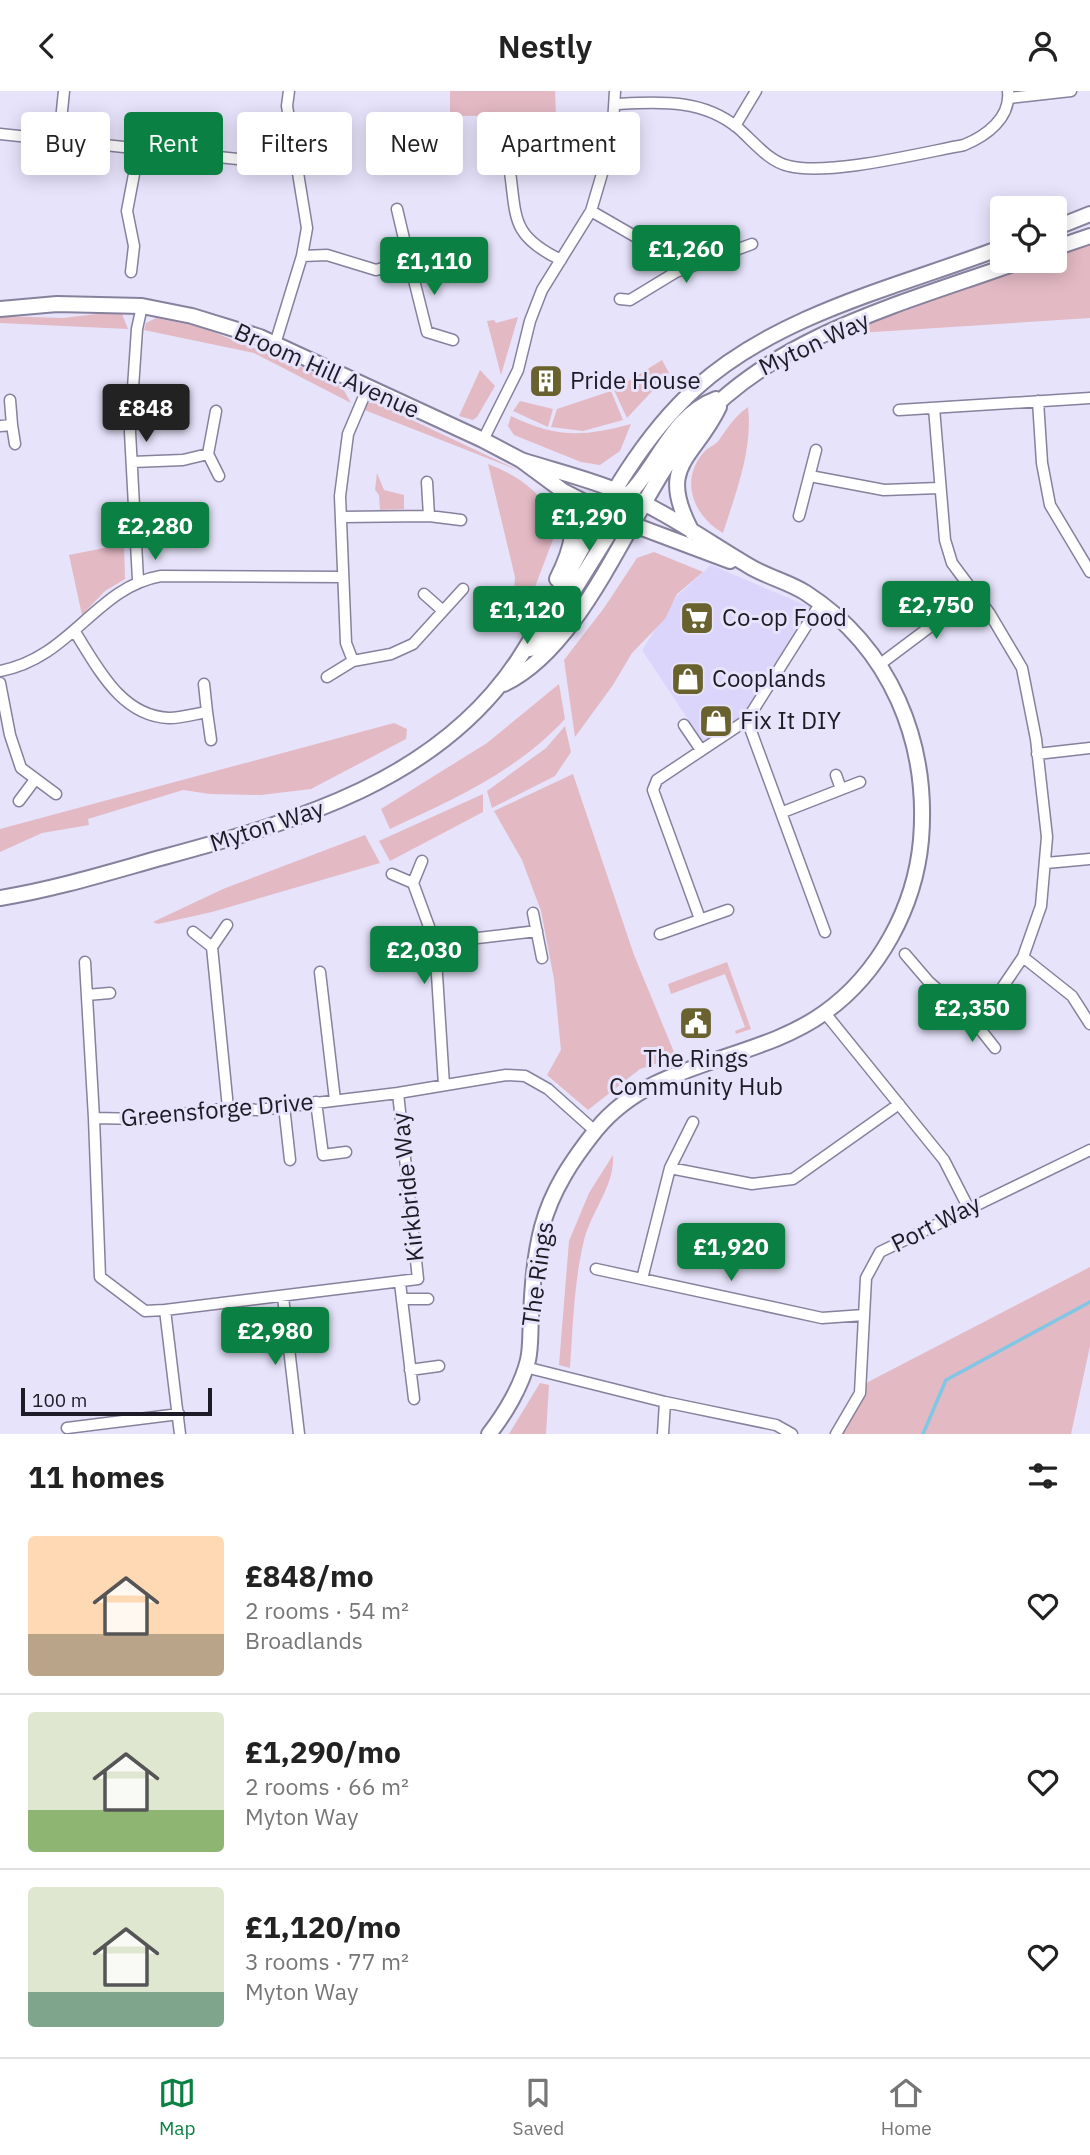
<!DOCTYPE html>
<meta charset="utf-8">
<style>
body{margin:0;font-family:"IBM Plex Sans",sans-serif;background:#f2f2f2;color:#222;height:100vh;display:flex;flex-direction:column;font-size:26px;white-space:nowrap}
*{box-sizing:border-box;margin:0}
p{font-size:23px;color:#767676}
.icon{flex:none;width:38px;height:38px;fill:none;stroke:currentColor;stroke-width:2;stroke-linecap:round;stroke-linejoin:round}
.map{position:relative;height:1343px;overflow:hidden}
.details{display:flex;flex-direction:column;background:#fff;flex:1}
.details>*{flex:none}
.hud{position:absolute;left:21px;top:21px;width:700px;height:63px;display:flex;gap:14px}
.buttons{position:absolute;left:990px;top:105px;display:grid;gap:14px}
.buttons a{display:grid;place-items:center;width:77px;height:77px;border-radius:7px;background:#fff;box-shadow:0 4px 18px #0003;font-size:35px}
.scale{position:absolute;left:21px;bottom:18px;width:191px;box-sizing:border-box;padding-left:7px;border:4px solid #1d1b25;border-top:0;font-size:19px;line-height:24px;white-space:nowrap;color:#1d1b25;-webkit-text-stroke:5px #e7e3fb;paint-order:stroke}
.price{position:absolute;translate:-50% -60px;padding:0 16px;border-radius:7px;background:#0b8043;color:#fff;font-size:23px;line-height:46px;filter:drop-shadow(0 2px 4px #0008)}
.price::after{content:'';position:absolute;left:50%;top:42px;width:21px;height:16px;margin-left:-10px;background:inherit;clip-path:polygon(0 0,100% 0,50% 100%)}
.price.active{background:#222;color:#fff}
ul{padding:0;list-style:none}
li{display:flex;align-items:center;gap:21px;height:175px;padding:0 28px}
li+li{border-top:2px solid #e0e0e0}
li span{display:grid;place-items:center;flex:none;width:196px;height:140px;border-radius:7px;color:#555}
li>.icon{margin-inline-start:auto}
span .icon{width:84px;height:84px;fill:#fffc;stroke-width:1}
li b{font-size:30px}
h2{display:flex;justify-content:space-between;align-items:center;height:84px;padding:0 28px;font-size:30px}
.pill{padding:0 24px;border-radius:7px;background:#fff;box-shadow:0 4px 18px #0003;font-size:24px;line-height:63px}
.pill.active{background:#0b8043;color:#fff}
header{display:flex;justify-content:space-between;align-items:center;height:91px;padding:0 28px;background:#fff;font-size:32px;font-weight:600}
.dock{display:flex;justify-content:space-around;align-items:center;height:98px;border-top:2px solid #e0e0e0;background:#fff;font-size:19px;color:#767676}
.dock a{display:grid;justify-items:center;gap:4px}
.dock .active{color:#0b8043}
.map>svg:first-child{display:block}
.built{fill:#dcd5fb}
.green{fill:#e3b9c4}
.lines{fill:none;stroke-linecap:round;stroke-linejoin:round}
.stream{stroke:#81c6e5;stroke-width:3.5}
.street-casing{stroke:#86819c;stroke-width:13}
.secondary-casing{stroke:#86819c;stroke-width:18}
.street{stroke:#fff;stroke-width:10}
.secondary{stroke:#fff;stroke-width:14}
.labels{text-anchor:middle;stroke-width:6;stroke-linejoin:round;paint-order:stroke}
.street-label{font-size:24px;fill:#1d1b25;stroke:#e7e3fb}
.poi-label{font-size:24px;fill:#1d1b25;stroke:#e7e3fb;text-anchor:start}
</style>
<header><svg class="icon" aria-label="back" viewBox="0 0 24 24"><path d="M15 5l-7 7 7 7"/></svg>Nestly<svg class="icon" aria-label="person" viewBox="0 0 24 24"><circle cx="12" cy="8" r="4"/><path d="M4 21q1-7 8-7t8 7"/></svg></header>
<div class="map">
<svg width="1090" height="1343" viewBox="0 0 1090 1343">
<rect width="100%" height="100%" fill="#e7e3fb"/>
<path class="built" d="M 711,474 L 812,517 L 794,542 L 762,600 L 742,627 L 703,651 L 642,559 L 678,504 Z"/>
<path class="green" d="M 450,0 L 555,0 L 556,24 L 450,25 Z
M 1090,152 L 1090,227 L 858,242 L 831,247 L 1038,170 L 1055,170 L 1055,164 Z
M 113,221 L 122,223 L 128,238 L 0,232 L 0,225 L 63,227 Z
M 518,226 L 501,284 L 487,230 L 494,229 L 496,232 Z
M 156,227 L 201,236 L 304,277 L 342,296 L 351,312 L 254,262 L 144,239 L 146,232 Z
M 662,269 L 669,282 L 627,327 L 614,299 Z
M 480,279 L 495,295 L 477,326 L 473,329 L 459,325 Z
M 611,300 L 623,329 L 583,340 L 551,336 L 557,318 Z
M 520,310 L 553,318 L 548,336 L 513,320 Z
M 374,311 L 393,320 L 520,380 L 362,318 L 368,312 Z
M 748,316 C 753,358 736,401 723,442 C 693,425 678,387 706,359 C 710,355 716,354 719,349 C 729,335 734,326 748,316 Z
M 511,325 C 556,347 583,346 631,333 L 620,360 L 600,374 L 581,371 L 514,344 L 508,335 Z
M 488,373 C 520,385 553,407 555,443 L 521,533 L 516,531 L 512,535 L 515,486 Z
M 377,382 L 384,399 L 404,404 L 404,418 L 380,419 L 379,404 L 375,399 Z
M 124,453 L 125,488 L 105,500 L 82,524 L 69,464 Z
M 654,461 L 703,481 L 677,503 L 665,528 L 632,562 L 613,594 L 575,646 L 564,569 L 604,517 L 637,467 Z
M 559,593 L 565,628 C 516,681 454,708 390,738 L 381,718 L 487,652 Z
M 394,632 L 407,638 L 406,648 L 311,698 L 261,704 L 210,703 L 183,699 L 88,728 L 89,734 L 42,742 L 0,761 L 0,738 Z
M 565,635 L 571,661 L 555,685 L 492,717 L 487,700 L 546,657 Z
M 573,683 L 634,864 L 676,966 L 640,978 L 588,1019 L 547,984 L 561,959 L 554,888 L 541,820 L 522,769 L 494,720 Z
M 483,703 L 483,721 L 390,770 L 379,750 Z
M 365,744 L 380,772 L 212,821 L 158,833 L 153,831 L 223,798 Z
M 727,871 L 751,938 L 736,943 L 735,940 L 745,936 L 725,883 L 671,903 L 668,893 Z
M 613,1064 C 615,1094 592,1119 584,1149 C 574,1191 573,1234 570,1277 L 559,1274 L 569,1150 L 589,1102 Z
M 1090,1176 L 1090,1255 L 1071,1343 L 836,1343 L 868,1291 Z
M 540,1292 L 549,1294 L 546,1343 L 509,1343 Z"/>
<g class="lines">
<path class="stream" d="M 923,1343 L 946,1289 L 1090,1211"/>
<g class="street-casing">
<path id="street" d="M 1009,7 L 1071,0
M 615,13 C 658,11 702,7 738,37 C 753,50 769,71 789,75 C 829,85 921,62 964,54 C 986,45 1011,27 1008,0
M 735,35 L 756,0
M 0,43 L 247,69 L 294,60
M 59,49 L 64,0
M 487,74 L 529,73
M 509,74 C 517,126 509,144 561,169
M 591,120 L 669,165 L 676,181
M 302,165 L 327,164 L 376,179 L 409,169 L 397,118
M 409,169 L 427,241 L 453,249
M 131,181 L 134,155 L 127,120 L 139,57
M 620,208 L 630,209 L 676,181 L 752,153
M 275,253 L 302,165 L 307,137 L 287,15 L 289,0
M 10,309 L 12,334
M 1038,310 L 1042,372 L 1050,414 L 1090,481
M 899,319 L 1090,307
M 0,335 L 12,334 L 15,353
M 483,349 L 518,279 L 530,230 L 542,199 L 591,120 L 612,49 L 615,0
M 208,363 L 216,320
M 132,371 L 183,369 L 208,363 L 219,385
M 810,385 L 884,399 L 939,397
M 427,391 L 429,425
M 799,425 L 816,359
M 341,426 L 429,425 L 461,429
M 138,489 L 130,341 L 137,238 L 142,215
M 424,503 L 442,519
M 75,541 C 98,577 121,625 169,627 C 181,627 195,623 207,621 L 211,649
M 353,570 L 346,552 L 340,405 L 348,343 L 368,296
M 879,574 L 975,502
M 0,580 C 71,567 96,496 161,485 L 342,486
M 327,586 L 353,570 L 391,563 L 413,553 L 463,498
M 0,592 L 10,644 L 21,677 L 56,703
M 204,593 L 207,621
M 747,629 L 825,841
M 684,634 L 701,659
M 1037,663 L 1090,657
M 836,684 L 841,698
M 19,710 L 34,690
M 783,721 L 860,691
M 1046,772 L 1090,768
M 392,783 L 413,792 L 422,770
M 413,792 L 435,852 L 444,994
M 533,822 L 542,867
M 700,828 L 653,699 L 657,689 L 747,629 L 820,513
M 193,841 L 212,856 L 228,1017
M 660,843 L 728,819
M 435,852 L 537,840
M 212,856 L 227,834
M 905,863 L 929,891 L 973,929 L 987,919 L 1023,866 L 1041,815 L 1047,746 L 1036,648 L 1022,577 L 990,523 L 952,472 L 945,449 L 934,317
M 1023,866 L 1072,905 L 1090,933
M 85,871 L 94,1027
M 320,881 L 335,1009
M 87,904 L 110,902
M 825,922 L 944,1069 L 968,1116
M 973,929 L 995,957
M 316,1011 L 323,1064 L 346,1061
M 284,1015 L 290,1069
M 670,1077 L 752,1093 L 793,1088 L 899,1013
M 596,1178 L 822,1227 L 864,1224
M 642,1188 L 670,1077 L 693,1031
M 400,1192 L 414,1308
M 283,1206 L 299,1343
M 402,1208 L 428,1208
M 165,1219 L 418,1188 L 398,1002
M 525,1276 L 665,1311 L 776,1334 L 792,1343
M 410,1279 L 439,1275
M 67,1337 L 179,1323
M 180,1343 L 165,1219 L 145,1220 L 100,1186 L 94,1027 L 142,1028 L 228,1017 L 258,1019 L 398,1002 L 506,984 L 525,985 L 548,998 L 595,1040
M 663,1343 L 665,1311
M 836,1343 L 860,1302 L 866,1187 L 880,1161 L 1090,1059"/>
</g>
<g class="secondary-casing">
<path id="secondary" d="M 1055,137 L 1090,123
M 1055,157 L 1090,145
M 0,218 L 57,213 L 142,215 L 192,225 L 260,246 L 483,349 L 521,369 L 563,400 L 618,428 L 730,470
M 604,421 C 654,398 662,328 716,308
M 692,441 C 656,373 693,370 719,316
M 557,488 C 573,456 579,433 563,400
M 530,558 L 548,541 L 618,428 L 644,414
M 504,593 C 590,552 635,402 698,332 C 779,242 911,210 1021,170
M 0,807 C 56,798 110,781 164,766 C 297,730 438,690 518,569 C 577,479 615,370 696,297 C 779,222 901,195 1003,156
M 489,1343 C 505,1323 522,1294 528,1269 C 531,1256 530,1240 531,1227 C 532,1197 534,1166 542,1136 C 552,1099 572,1069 596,1039 C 653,968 754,972 824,922 C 879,883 915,816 921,749 C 929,651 891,557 806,502 C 789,491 767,486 749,475 C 705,449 662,418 615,399 C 585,387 552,379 521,369"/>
</g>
<use href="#street" class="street"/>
<use href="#secondary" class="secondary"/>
</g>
<defs>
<g id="building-square" transform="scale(1.75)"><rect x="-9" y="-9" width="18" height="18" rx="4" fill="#69612e" stroke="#e7e3fb"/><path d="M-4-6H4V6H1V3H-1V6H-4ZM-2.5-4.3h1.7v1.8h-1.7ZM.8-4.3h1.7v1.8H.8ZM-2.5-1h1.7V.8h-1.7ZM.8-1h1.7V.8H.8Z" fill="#fff"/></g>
<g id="supermarket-square" transform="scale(1.75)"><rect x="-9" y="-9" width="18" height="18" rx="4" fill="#69612e" stroke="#e7e3fb"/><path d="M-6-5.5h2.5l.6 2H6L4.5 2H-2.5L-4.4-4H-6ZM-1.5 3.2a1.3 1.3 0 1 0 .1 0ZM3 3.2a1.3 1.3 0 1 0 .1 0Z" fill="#fff"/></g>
<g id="shop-square" transform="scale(1.75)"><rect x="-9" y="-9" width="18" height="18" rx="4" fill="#69612e" stroke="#e7e3fb"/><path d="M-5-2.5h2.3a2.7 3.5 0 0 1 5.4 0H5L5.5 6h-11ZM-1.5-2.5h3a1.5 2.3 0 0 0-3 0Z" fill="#fff"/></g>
<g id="civic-square" transform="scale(1.75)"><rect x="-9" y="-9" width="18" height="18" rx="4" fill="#69612e" stroke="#e7e3fb"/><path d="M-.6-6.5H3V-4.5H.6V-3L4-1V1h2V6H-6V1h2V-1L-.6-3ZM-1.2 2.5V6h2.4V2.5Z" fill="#fff"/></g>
</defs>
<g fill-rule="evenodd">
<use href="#building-square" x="546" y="290"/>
<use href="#supermarket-square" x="697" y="527"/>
<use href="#shop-square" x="688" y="588"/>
<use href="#shop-square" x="716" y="630"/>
<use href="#civic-square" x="696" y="932"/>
</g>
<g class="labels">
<g class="street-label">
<text transform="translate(814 253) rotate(-25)" y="8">Myton Way</text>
<text transform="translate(327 280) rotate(24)" y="8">Broom Hill Avenue</text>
<text transform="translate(267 735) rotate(-18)" y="8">Myton Way</text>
<text transform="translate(217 1019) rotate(-5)" y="8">Greensforge Drive</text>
<text transform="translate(408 1096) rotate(-96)" y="8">Kirkbride Way</text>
<text transform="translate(936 1133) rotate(-27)" y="8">Port Way</text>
<text transform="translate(538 1183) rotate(-82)" y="8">The Rings</text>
</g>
<g class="poi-label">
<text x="570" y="298">Pride House</text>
<text x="722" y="535">Co-op Food</text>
<text x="712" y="596">Cooplands</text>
<text x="740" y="638">Fix It DIY</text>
<text x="696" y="976" text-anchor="middle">The Rings<tspan x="696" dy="28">Community Hub</tspan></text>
</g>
</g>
</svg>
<div class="buttons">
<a><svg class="icon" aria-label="locate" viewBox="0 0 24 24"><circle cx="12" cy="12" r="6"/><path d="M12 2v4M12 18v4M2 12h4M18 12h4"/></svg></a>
</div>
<div class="scale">100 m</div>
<b class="price" style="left:686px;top:194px">£1,260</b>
<b class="price" style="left:434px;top:206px">£1,110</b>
<b class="price active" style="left:146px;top:353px">£848</b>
<b class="price" style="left:589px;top:462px">£1,290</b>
<b class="price" style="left:155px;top:471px">£2,280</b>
<b class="price" style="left:936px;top:550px">£2,750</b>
<b class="price" style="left:527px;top:555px">£1,120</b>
<b class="price" style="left:424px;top:895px">£2,030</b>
<b class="price" style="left:972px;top:953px">£2,350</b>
<b class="price" style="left:731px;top:1192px">£1,920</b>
<b class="price" style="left:275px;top:1276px">£2,980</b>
<div class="hud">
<a class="pill">Buy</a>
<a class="pill active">Rent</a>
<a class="pill">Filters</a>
<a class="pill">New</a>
<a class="pill">Apartment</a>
</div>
</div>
<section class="details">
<h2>11 homes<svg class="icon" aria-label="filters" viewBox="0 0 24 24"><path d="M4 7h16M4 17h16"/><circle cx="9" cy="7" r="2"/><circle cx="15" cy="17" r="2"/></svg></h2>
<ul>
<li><span style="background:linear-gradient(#ffd9b3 70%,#b9a48a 0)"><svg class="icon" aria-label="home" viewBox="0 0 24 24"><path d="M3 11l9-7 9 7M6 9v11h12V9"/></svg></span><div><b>£848/mo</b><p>2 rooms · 54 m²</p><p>Broadlands</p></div><svg class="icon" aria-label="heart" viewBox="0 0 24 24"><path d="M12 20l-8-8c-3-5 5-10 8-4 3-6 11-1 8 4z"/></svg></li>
<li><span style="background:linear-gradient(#dfe7d0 70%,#8fb573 0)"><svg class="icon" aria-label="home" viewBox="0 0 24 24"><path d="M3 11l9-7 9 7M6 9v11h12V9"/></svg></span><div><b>£1,290/mo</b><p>2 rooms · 66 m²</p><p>Myton Way</p></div><svg class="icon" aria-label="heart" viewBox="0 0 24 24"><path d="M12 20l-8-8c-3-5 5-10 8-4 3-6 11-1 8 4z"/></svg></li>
<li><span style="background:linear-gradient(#dfe7d0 75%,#7fa58c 0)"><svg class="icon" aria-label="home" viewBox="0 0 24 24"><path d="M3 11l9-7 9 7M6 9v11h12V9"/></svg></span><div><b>£1,120/mo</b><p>3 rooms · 77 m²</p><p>Myton Way</p></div><svg class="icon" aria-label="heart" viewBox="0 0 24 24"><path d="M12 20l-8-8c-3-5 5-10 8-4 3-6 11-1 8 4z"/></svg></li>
</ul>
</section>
<nav class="dock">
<a class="active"><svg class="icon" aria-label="map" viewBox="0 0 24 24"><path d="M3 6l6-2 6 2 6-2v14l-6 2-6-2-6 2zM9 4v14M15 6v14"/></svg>Map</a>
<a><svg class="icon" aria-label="saved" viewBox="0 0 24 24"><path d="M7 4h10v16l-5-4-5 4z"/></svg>Saved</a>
<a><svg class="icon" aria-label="home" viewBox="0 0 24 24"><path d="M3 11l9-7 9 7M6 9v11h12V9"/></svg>Home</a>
</nav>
